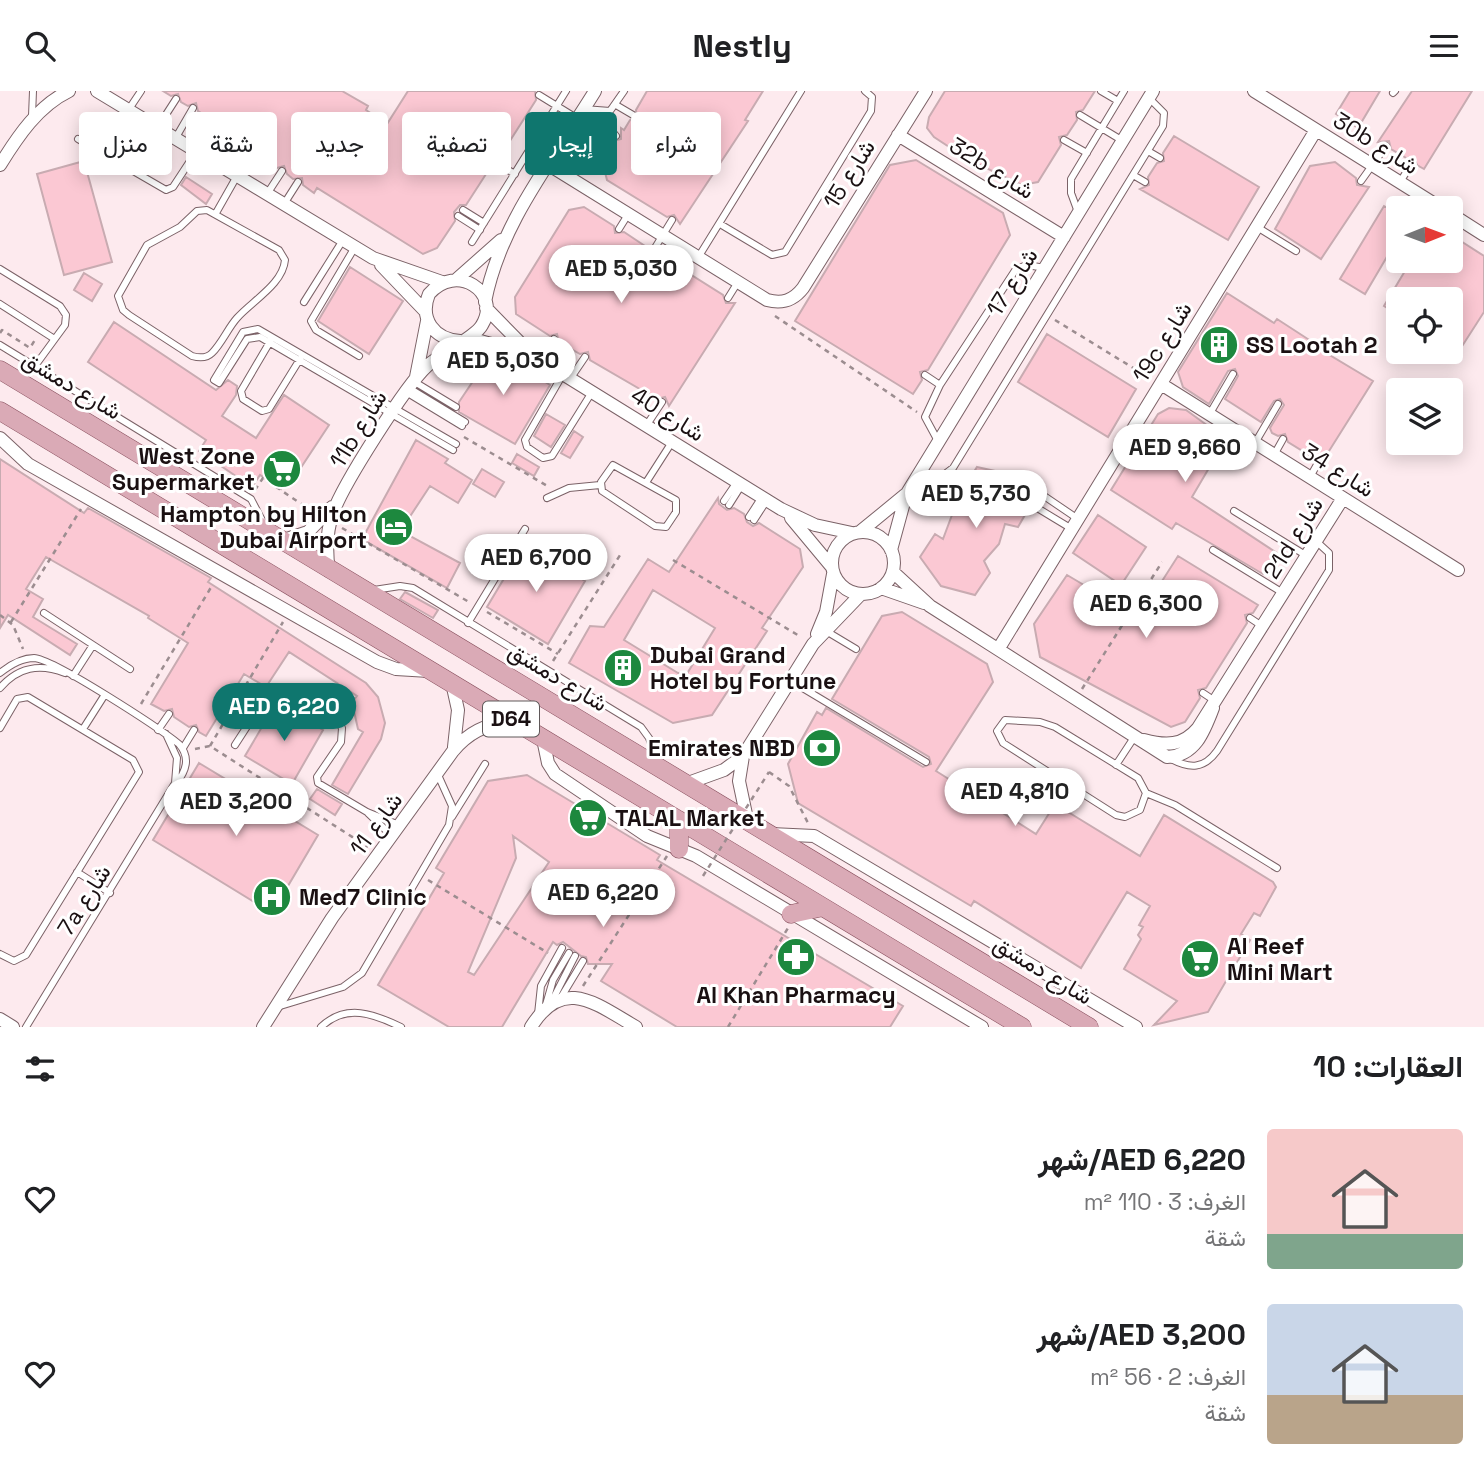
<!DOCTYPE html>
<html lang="ar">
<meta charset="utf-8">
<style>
body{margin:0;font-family:"Space Grotesk",Vazirmatn,sans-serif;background:#f2f2f2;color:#202124;direction:rtl;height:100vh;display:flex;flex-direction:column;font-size:26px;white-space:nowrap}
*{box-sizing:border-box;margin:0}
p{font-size:23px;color:#757577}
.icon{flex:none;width:38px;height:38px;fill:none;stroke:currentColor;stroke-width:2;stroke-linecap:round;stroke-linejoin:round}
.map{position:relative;height:936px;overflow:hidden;direction:ltr}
.drawer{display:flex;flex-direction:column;background:#fff;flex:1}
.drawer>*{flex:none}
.hud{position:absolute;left:21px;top:21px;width:700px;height:63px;direction:rtl;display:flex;gap:14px}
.needle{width:46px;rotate:89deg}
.controls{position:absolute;left:1386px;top:105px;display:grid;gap:14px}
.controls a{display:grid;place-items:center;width:77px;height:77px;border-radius:7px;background:#fff;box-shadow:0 4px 18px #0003;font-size:35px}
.price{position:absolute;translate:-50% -60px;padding:0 16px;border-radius:24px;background:#fff;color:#222;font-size:23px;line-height:46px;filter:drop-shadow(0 2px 4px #0008)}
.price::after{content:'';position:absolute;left:50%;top:42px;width:21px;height:16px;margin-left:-10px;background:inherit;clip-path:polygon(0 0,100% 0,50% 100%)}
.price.current{background:#0f766e;color:#fff}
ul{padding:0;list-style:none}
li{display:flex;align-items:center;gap:21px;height:175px;padding:0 21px}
li span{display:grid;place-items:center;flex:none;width:196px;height:140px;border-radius:7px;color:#555}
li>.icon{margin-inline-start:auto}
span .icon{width:84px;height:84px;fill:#fffc;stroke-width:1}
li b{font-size:30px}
h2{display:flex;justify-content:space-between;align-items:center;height:84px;padding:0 21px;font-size:30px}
.pill{padding:0 24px;border-radius:7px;background:#fff;box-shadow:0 4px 18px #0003;font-size:24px;line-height:63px}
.pill.current{background:#0f766e;color:#fff}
header{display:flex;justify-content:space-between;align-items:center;height:91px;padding:0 21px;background:#fff;font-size:32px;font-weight:800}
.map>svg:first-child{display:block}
.building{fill:#fbc8d3;stroke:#c8abb1;stroke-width:2;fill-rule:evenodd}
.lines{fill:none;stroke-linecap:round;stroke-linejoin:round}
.service-casing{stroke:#7b6267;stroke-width:8}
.minor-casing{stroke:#7b6267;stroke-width:14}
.primary-casing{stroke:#874f5d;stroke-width:19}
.path{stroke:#9c8d90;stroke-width:2.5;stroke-dasharray:5 5;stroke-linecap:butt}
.service{stroke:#fff;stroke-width:6}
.minor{stroke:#fff;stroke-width:12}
.primary{stroke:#daaab6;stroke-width:18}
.path-bridge{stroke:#9c8d90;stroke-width:2.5;stroke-dasharray:5 5;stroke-linecap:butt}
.labels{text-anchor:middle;stroke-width:6;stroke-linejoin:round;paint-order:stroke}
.shield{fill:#fff;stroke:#5f5859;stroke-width:2}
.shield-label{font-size:21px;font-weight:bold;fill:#1a1012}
.street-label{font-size:23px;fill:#1a1012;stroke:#fff}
.poi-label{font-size:23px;font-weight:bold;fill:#1a1012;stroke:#fff;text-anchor:start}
</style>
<header><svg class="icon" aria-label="menu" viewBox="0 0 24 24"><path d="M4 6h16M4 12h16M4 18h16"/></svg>Nestly<svg class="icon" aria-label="search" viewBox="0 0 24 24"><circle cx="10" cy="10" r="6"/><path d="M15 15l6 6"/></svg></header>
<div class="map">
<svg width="1484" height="936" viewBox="0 0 1484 936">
<rect width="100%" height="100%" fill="#fdeaee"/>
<path class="building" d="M 163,0 L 342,0 L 368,15 L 366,19 L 387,33 L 408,0 L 535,0 L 536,9 L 499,67 L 491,69 L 493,77 L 490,82 L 488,80 L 466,114 L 460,114 L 454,121 L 455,130 L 437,157 L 423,163 L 317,97 L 314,102 L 303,94 L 302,87 L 293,88 L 287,83 L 284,75 L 277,77 L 249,59 L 248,52 L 239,53 L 232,48 L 229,40 L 222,42 L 215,37 L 218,32 L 198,20 L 196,12 L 188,15 L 181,11 L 178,3 L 171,5 Z
M 647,0 L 763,0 L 745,29 L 748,30 L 680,133 L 674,124 L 667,126 L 607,89 L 602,69 L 613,50 L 621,48 L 621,37 L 624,39 L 630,29 L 637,27 L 636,19 Z
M 945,0 L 1095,0 L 1083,19 L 1076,21 L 1077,29 L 1067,44 L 1059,46 L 1061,54 L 1038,91 L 1022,94 L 969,69 L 934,46 L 927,37 L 929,26 Z
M 1350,0 L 1380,0 L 1358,37 L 1336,23 Z
M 1412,0 L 1472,0 L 1424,78 L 1417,74 L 1414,67 L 1408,68 L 1391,58 L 1389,50 L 1378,51 Z
M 1174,45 L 1259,96 L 1228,149 L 1140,98 L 1149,94 L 1148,86 L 1157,72 L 1164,70 L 1163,62 Z
M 916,69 L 1003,122 L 1010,144 L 928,279 L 920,281 L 922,289 L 913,303 L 795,230 L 890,74 Z
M 84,70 L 112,171 L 64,184 L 37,83 Z
M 1335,71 L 1356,87 L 1357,94 L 1369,96 L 1321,168 L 1275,138 L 1310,75 Z
M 186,86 L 212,103 L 206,113 L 181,94 Z
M 1384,115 L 1398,123 L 1398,147 L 1365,203 L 1340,188 Z
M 584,116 L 614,135 L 615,142 L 624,141 L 648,157 L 649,164 L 658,163 L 723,204 L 726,212 L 735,212 L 669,315 L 665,306 L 657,308 L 590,269 L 588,261 L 580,263 L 559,251 L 557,243 L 550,245 L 516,223 L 515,206 L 569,119 Z
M 1456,147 L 1484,165 L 1484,221 L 1459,260 L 1451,255 L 1451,208 L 1398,208 L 1398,224 L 1384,215 L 1411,170 L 1451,170 L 1451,150 Z
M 350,176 L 403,210 L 369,263 L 318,230 Z
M 84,182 L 102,193 L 92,210 L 74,199 Z
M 1227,202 L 1274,232 L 1277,228 L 1314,252 L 1313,254 L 1373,290 L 1324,368 L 1320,364 L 1314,367 L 1288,351 L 1285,343 L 1278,345 L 1272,342 L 1270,337 L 1284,314 L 1280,308 L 1274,310 L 1261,331 L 1225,308 L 1238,285 L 1235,278 L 1228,280 L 1209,313 L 1183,296 L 1178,281 Z
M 114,231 L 216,299 L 228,289 L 237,295 L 236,304 L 222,325 L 256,347 L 284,304 L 329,334 L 296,384 L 292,381 L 281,398 L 260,384 L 252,396 L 199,360 L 206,349 L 88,271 Z
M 1047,243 L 1136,298 L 1108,346 L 1018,291 Z
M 492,262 L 504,265 L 550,294 L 515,353 L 459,321 L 459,311 Z
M 1169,317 L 1186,319 L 1226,348 L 1192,406 L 1277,462 L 1263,483 L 1176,432 L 1172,438 L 1111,399 L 1158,323 Z
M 546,323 L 565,334 L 551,356 L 534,345 Z
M 574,340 L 583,346 L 570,367 L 561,362 Z
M 416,349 L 448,368 L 445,372 L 472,389 L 458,412 L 430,395 L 407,430 L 408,444 L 460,472 L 447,497 L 362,448 Z
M 517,363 L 539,376 L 534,385 L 512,372 Z
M 0,368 L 84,422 L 88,417 L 211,487 L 208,491 L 366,592 L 378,606 L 385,632 L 381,648 L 348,703 L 332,694 L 363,641 L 358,638 L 352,611 L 357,605 L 289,561 L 266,596 L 244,583 L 206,645 L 199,641 L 196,634 L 189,636 L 174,626 L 172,618 L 164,620 L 151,613 L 188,552 L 148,527 L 149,525 L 46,466 L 26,498 L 43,508 L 33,526 L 77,553 L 70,564 L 8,524 L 0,537 Z
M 977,376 L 1013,384 L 1033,410 L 1018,436 L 1005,433 L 999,453 L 984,470 L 990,482 L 975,504 L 941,495 L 920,466 L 935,443 L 943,448 L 952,424 L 970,407 L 963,399 Z
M 482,378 L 504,391 L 495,406 L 473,393 Z
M 718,407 L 719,413 L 727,419 L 734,417 L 744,423 L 747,431 L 753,435 L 759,432 L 800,458 L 803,476 L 762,537 L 767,540 L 712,624 L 673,632 L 569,572 L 590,535 L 604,536 L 648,468 L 669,481 ZM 653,499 L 715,537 L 688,581 L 678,582 L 624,549 Z
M 1098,424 L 1146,456 L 1121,494 L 1073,462 Z
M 524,454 L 585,490 L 548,553 L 487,516 Z
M 1178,465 L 1258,514 L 1253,522 L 1245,524 L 1247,532 L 1206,597 L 1198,599 L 1200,607 L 1185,631 L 1171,636 L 1040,566 L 1034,533 L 1067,484 L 1143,529 L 1152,514 L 1148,512 Z
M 405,501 L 438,519 L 433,527 L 400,508 Z
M 902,521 L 987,573 L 993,591 L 936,680 L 1036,743 L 1055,713 L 1140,765 L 1164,724 L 1273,791 L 1276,796 L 1260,825 L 1254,822 L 1241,843 L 1250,849 L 1208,921 L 1154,934 L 1177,910 L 1124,878 L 1141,848 L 1138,844 L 1143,836 L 1139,834 L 1150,815 L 1127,801 L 1081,877 L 974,810 L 971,815 L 798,712 L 788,673 L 817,621 L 822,624 L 826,617 L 923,676 L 931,673 L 929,666 L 832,608 L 882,525 Z
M 276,612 L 323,639 L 292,693 L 245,665 Z
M 199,672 L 318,744 L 272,822 L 153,749 Z
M 527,684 L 660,764 L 657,769 L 903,915 L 890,936 L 677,936 L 601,890 L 612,873 L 588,873 L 586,866 L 581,865 L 563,851 L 557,854 L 553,851 L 502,936 L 449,936 L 378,894 L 444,782 L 436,777 L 488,690 ZM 513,745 L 549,771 L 474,884 L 468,881 L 516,767 Z
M 317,698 L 342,713 L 335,724 L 310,708 Z"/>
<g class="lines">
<g class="service-casing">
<path id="service" d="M 1101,0 L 1118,10
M 1393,2 L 1395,0
M 539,4 L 578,28
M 616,14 L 633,24
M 129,18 L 141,0
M 584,18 L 610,20 L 624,0
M 606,21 L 607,34 L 616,45
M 1080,24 L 1123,50
M 32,25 L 33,0
M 158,36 L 176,8
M 78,48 L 166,99 L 173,96 L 196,61
M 175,48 L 193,17
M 1064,49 L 1087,62
M 1148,60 L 1160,67
M 211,70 L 227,45
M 496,72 L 515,83
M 229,80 L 244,56
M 1133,84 L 1145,91
M 1361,90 L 1386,55
M 1400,91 L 1412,72
M 267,103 L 282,80
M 284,113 L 298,91
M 207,119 L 279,159 L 285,169 C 283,193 252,210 237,227 C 228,237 222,252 212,262 C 206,268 199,267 192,265 L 129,224 L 123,219 L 118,205 L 147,154 L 180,136 L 197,120 Z
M 463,119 L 484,132
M 1078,121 L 1071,102 L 1071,88 L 1124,0
M 216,122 L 237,85
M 458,125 L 480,139
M 720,133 L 772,164 L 785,161 L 871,20 L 872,6 L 865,0
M 1257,136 L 1296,160
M 619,138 L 629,122
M 1451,144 L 1460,129
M 472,151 L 566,0
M 355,156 L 311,230 L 316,239 L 359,265
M 653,160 L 672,129
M 699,165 L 801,0
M 0,178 L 60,215 L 66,224 L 65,234 L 35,275
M 728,207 L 738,191
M 304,211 L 343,149
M 0,213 L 53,247
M 271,249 L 241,300 L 243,308 L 262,320 L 269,318 L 300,268
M 0,254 L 251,408 L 265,435
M 542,270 L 554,248
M 563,283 L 525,349 L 527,356 L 543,367 L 552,365 L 592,301
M 925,284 L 940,294
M 570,288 L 585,266
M 413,290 L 456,316
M 409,297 L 465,331
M 406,301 L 462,335
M 1209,324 L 1233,283
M 646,335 L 662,311
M 938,350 L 925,326 L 940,294 L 1016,178 L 1027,174 L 1045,177
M 1255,352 L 1278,313
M 453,359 L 260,246 L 247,248 L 219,292 L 214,289 L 243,241 L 258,238 L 456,353
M 1274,364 L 1283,348
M 613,374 L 676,409 L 676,421 L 666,436 L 655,435 L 602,400 L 601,391 Z
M 1310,386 L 1319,370
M 918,387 L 941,386 L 953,377 L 1163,35 L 1164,22 L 1149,7
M 647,390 L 672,351
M 1025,392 L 1078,428
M 547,407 L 569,397 L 600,394
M 724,410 L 737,391
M 729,414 L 741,395
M 1034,415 L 1072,438
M 1234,420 L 1307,465
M 749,426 L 762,406
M 754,429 L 767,409
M 1213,459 L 1283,502
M 374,499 L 400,495 L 413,497 L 641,636 L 649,647 L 658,671
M 44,522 L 130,578
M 1250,527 L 1262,535
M 468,532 L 525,438
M 826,540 L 856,558
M 0,582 C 10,574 21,567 34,567 C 54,568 159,637 179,653 C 191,667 186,680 176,693
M 73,585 L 93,554
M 791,590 L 926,671
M 0,597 C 18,576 39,572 65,582
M 1203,602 L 1215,610
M 1005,629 L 1040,631 L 1055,636 L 1138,687 L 1146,702 L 1140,719 L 1125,726 L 1116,724 L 1003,652 L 997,640 Z
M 0,637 L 17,608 L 28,606 L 133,669 L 139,681 L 26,864 L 14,870 L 0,863
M 83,638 L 104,605
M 158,639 L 169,623
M 235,654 L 270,600 C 288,591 333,620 342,637 L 341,651 L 317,686 L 318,692 L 367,721 L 399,734
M 183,657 L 194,639
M 1171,668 C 1190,678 1204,678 1217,660 L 1329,479 L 1329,462 L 1317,451
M 1116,674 L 1135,645
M 1146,702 L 1175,714 L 1277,777
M 368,722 L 393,746
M 452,726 L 485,673
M 77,781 L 110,802
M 560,908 L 583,870
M 551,912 L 575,865
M 277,916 L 343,896 L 362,882 L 449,734 L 452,715 L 438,684
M 545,917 L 553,889 L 569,862
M 538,923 L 541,895 L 562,857
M 26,936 L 175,692 L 177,667 L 166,643
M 321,936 C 346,912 374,923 401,936"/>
</g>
<g class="minor-casing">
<path id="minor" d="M 97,0 L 373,167 L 442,191
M 1254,0 L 1441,117
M 898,44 L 1064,146
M 0,74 C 18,45 38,15 69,0
M 549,74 L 767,209 C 782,213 793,210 803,197 L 926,0
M 1451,123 L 1484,144
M 381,174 L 425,220
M 457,188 L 501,149
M 485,211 C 500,132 554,67 595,0
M 486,217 L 532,264 L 781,418 L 815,434 L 852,442
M 469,247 L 529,263
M 416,286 L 427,230
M 1161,293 L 1458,479
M 0,347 L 28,373 L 377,571 L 396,578 L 429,580
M 791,427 L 831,475
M 861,440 L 905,404
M832 472a31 31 0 1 1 62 0a31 31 0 1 1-62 0Z
M 281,450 L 308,441 L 332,416
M 891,459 L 906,404 L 1153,0
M 329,480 C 326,460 326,441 333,422 C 342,395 406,294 427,275 C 440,263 476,246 482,234 C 502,201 456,171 429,203 C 419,228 434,248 460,250
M 893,481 L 930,515 L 1167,666 C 1195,665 1204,641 1213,617
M 881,497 L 924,512
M 817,543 L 826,521 L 833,483
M 999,557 L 1316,39
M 452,592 L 458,619 L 454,656
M 543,648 L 548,672 L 555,683 L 647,745 L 696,765 L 982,936
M 1144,649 C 1166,655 1183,655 1198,637 L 1343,407
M 743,665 L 739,690 L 747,728
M 688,692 L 724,679 L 743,665 L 813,553 L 861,503
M 771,743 L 814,745 L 1136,936
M 0,928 L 13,936
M 263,936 L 332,827 L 453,660 C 470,640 491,629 518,634
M 531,936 C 563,884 596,913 636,936"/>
</g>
<g class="primary-casing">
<path id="primary" d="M 0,279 C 362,500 727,716 1089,936
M 0,320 L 1022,936
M 679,758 L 679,729
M 791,823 L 823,816"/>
</g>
<path class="path" d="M 775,225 L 917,321
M 1055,229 L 1148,286
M 0,242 L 2,239 L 30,257 L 36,247
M 464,346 L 549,396
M 255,399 L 263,387 L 310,419
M 342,437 L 469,511
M 673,469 L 801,546
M 487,521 L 558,563
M 0,524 L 13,534 L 23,558
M 11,531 L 81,418
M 553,570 L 622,461
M 1082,598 L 1162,471
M 141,613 L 213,493
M 210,655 L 283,531
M 195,658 L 210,655 L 368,756
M 769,681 L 789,695 L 808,732
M 428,789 L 548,862
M 583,895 L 667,765
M 728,936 L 788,837"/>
<use href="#service" class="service"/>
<use href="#minor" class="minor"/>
<use href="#primary" class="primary"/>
<path class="path-bridge" d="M 703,785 L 769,681"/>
</g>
<defs>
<g id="building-disc" transform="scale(2.0125)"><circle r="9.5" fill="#1d883e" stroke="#fff"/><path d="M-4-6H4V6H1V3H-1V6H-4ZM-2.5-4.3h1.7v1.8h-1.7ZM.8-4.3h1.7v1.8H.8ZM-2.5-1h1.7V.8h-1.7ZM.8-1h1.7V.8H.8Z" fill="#fff"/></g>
<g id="supermarket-disc" transform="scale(2.0125)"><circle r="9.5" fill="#1d883e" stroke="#fff"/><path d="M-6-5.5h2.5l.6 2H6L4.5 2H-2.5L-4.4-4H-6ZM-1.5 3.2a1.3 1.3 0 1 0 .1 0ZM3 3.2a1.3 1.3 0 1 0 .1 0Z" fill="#fff"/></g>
<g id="hotel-disc" transform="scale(2.0125)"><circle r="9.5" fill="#1d883e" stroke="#fff"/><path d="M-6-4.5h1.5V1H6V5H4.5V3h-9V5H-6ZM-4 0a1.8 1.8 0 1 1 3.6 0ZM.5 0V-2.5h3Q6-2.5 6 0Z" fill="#fff"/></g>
<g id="bank-disc" transform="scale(2.0125)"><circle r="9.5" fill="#1d883e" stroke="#fff"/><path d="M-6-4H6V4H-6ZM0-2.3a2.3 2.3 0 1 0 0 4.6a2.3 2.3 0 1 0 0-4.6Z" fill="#fff"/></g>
<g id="hospital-disc" transform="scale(2.0125)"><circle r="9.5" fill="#1d883e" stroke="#fff"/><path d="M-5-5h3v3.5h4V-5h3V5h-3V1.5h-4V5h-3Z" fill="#fff"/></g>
<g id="pharmacy-disc" transform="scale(2.0125)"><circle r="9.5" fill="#1d883e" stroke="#fff"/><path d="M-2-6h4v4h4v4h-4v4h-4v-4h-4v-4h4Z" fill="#fff"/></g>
</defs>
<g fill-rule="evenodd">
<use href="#building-disc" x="1219" y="254"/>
<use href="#supermarket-disc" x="282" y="378"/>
<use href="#hotel-disc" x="394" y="436"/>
<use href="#building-disc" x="623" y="577"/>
<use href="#bank-disc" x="822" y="657"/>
<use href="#supermarket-disc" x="588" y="727"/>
<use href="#hospital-disc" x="272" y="806"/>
<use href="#pharmacy-disc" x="796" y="866"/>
<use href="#supermarket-disc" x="1200" y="868"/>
</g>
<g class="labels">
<rect class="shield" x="483" y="610.5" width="56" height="35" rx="5"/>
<g class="shield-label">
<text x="511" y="635">D64</text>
</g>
<g class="street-label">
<text transform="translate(1376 52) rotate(32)" y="8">30b شارع</text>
<text transform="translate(992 77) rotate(32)" y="8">32b شارع</text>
<text transform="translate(849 83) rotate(-58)" y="8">شارع 15</text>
<text transform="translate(1012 191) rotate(-58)" y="8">شارع 17</text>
<text transform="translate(1162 251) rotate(-58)" y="8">19c شارع</text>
<text transform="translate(72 294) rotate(31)" y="8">شارع دمشق</text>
<text transform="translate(668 323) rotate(32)" y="8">شارع 40</text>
<text transform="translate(358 338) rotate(-58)" y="8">11b شارع</text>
<text transform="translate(1338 379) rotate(32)" y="8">شارع 34</text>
<text transform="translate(1293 447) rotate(-58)" y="8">21d شارع</text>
<text transform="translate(558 586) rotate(31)" y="8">شارع دمشق</text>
<text transform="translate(376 733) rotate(-54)" y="8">شارع 11</text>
<text transform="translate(84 809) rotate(-58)" y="8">7a شارع</text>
<text transform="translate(1043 879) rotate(31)" y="8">شارع دمشق</text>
</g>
<g class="poi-label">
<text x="1246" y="262">SS Lootah 2</text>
<text x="255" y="373" text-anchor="end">West Zone<tspan x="255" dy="26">Supermarket</tspan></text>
<text x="367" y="431" text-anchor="end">Hampton by Hilton<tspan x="367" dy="26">Dubai Airport</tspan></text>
<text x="650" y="572">Dubai Grand<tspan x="650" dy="26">Hotel by Fortune</tspan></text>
<text x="795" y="665" text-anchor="end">Emirates NBD</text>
<text x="615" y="735">TALAL Market</text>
<text x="299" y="814">Med7 Clinic</text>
<text x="1227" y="863">Al Reef<tspan x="1227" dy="26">Mini Mart</tspan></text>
<text x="796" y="912" text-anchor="middle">Al Khan Pharmacy</text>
</g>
</g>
</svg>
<div class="controls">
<a><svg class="needle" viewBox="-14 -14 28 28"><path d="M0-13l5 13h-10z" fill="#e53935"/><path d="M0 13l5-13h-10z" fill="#757577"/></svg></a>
<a><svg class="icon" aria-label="locate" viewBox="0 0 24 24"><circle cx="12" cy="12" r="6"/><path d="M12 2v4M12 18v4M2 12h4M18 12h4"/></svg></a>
<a><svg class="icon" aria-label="layers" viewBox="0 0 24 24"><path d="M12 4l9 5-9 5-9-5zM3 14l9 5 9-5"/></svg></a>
</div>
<b class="price" style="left:621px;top:214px">AED 5,030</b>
<b class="price" style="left:503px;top:306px">AED 5,030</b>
<b class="price" style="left:1185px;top:393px">AED 9,660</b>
<b class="price" style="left:976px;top:439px">AED 5,730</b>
<b class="price" style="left:536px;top:503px">AED 6,700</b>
<b class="price" style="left:1146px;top:549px">AED 6,300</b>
<b class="price current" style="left:284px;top:652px">AED 6,220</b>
<b class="price" style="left:1015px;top:737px">AED 4,810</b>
<b class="price" style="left:236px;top:747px">AED 3,200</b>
<b class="price" style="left:603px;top:838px">AED 6,220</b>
<div class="hud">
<a class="pill">شراء</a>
<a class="pill current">إيجار</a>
<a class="pill">تصفية</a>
<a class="pill">جديد</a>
<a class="pill">شقة</a>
<a class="pill">منزل</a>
</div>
</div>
<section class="drawer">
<h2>العقارات: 10<svg class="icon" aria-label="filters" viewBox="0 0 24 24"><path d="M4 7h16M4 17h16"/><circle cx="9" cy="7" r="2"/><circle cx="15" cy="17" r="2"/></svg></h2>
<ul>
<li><span style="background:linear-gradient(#f6c9c9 75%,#7fa58c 0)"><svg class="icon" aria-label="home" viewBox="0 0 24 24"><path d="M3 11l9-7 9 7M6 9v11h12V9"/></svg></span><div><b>AED 6,220/شهر</b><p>الغرف: 3 · 110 m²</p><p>شقة</p></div><svg class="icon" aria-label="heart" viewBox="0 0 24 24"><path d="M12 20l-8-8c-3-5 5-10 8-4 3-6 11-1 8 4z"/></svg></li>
<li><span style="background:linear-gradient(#c9d6e8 65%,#b9a48a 0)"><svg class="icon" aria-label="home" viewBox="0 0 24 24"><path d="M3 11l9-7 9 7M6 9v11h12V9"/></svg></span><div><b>AED 3,200/شهر</b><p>الغرف: 2 · 56 m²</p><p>شقة</p></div><svg class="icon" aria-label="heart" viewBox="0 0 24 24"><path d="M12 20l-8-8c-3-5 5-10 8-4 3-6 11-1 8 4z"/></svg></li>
</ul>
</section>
